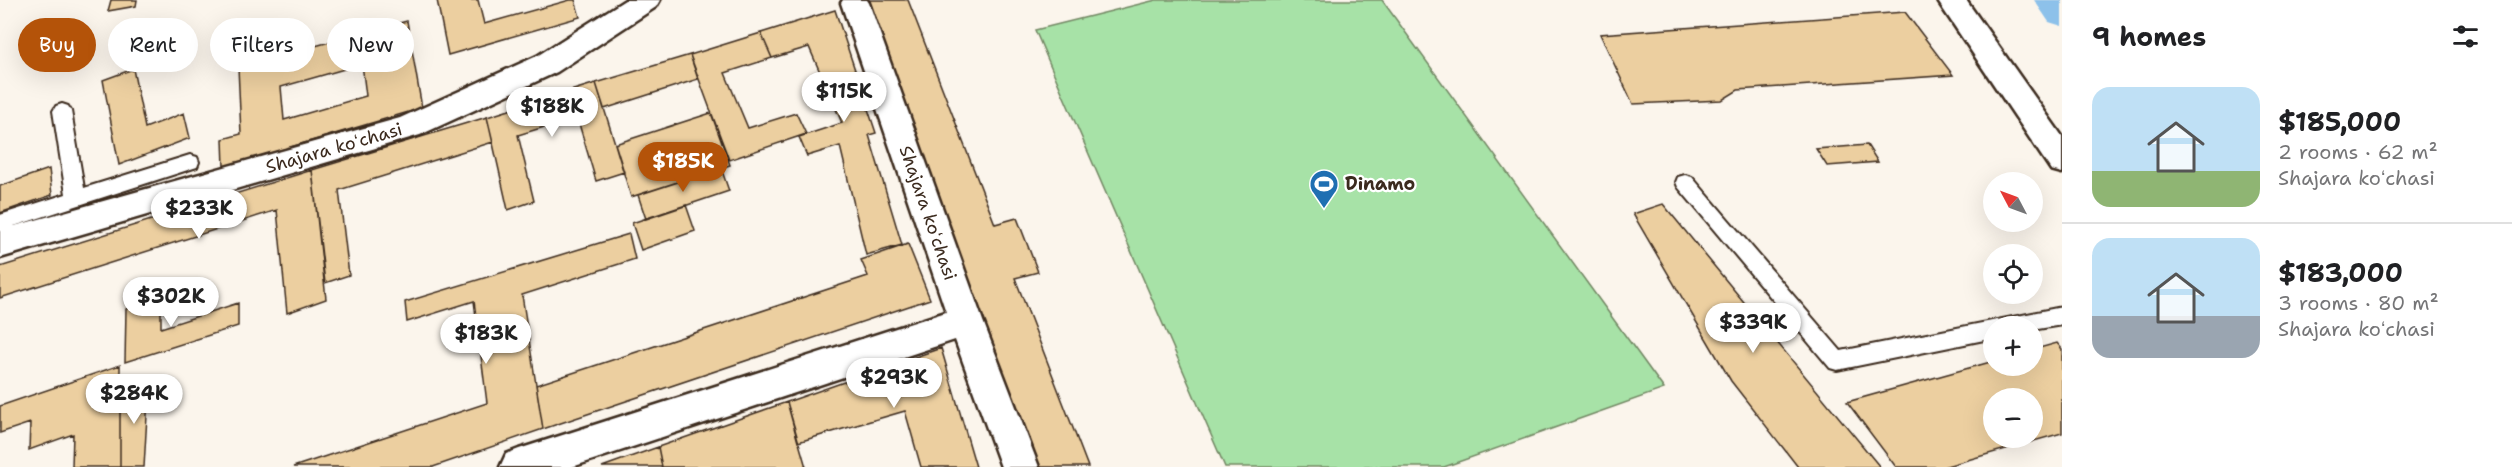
<!DOCTYPE html>
<meta charset="utf-8">
<style>
body{margin:0;font-family:"Shantell Sans",sans-serif;background:#f6f6f6;color:#202124;height:100vh;display:flex;flex-direction:column;font-size:22px;white-space:nowrap}
*{box-sizing:border-box;margin:0}
p{font-size:20px;color:#757577}
.icon{flex:none;width:33px;height:33px;fill:none;stroke:currentColor;stroke-width:2;stroke-linecap:round;stroke-linejoin:round}
.map{position:relative;flex:1;overflow:hidden}
.side{display:flex;flex-direction:column;background:#fff;width:450px}
.side>*{flex:none}
.banner{position:absolute;left:18px;top:18px;width:570px;height:54px;display:flex;gap:12px}
.needle{width:39px;rotate:311deg}
.fabs{position:absolute;left:1983px;top:172px;display:grid;gap:12px}
.fabs a{display:grid;place-items:center;width:60px;height:60px;border-radius:50%;background:#fff;box-shadow:0 6px 24px #0002;font-size:30px}
.price{position:absolute;translate:-50% -51px;padding:0 14px;border-radius:21px;background:#fff;color:#222;font-size:20px;line-height:39px;filter:drop-shadow(0 2px 3px #0008)}
.price::after{content:'';position:absolute;left:50%;top:36px;width:18px;height:14px;margin-left:-9px;background:inherit;clip-path:polygon(0 0,100% 0,50% 100%)}
.price.current{background:#b45309;color:#fff}
ul{padding:0;list-style:none}
li{display:flex;align-items:center;gap:18px;height:150px;padding:0 30px}
li+li{border-top:2px solid #e0e0e0}
li span{display:grid;place-items:center;flex:none;width:168px;height:120px;border-radius:18px;color:#555}
li>.icon{margin-inline-start:auto}
span .icon{width:72px;height:72px;fill:#fffc;stroke-width:1}
li b{font-size:26px}
h2{display:flex;justify-content:space-between;align-items:center;height:72px;padding:0 30px;font-size:26px}
.pill{padding:0 21px;border-radius:27px;background:#fff;box-shadow:0 6px 24px #0002;font-size:21px;line-height:54px}
.pill.current{background:#b45309;color:#fff}
main{display:flex;flex:1;min-height:0}
.map>svg:first-child{display:block}
.green{fill:#a7e2a7;stroke:#718662;stroke-width:1.5}
.lines{fill:none;stroke-linecap:round;stroke-linejoin:round}
.canal{fill:#8dc1ea;fill-rule:evenodd}
.building{fill:#eccfa0;stroke:#3b2a1e;stroke-width:1.5;fill-rule:evenodd}
.lane-casing{stroke:#3b2a1e;stroke-width:4}
.street-casing{stroke:#3b2a1e;stroke-width:5}
.secondary-casing{stroke:#3b2a1e;stroke-width:5}
.lane{fill:#fff;fill-rule:evenodd}
.street{fill:#fff;fill-rule:evenodd}
.secondary{fill:#fff;fill-rule:evenodd}
.labels{text-anchor:middle;stroke-width:4.5;stroke-linejoin:round;paint-order:stroke}
.street-label{font-size:18px;fill:#3b2a1e;stroke:#fff}
.poi-label{font-size:18px;font-weight:bold;fill:#3b2a1e;stroke:#fff;text-anchor:start}
</style>
<main>
<div class="map">
<svg width="2062" height="467" viewBox="0 0 2062 467">
<rect width="100%" height="100%" fill="#fbf5ec"/>
<filter id="ink" filterUnits="userSpaceOnUse"><feTurbulence type="fractalNoise" baseFrequency=".0167" numOctaves="2"/><feDisplacementMap in="SourceGraphic" scale="12" xChannelSelector="R" yChannelSelector="G"/><feConvolveMatrix kernelMatrix="1 2 1 2 8 2 1 2 1" color-interpolation-filters="sRGB"/></filter>
<g filter="url(#ink)">
<path class="green" d="M 1156,0 L 1382,0 L 1664,389 L 1444,467 L 1225,467 L 1035,30 Z"/>
<g class="lines">
<path class="canal" d="M 2034,0 L 2062,0 L 2062,26 L 2049,22 Z"/>
</g>
<path class="building" d="M 111,0 L 137,0 L 136,6 L 108,11 Z
M 437,0 L 478,0 L 484,24 L 570,0 L 575,0 L 580,17 L 448,55 Z
M 865,0 L 908,0 L 995,224 L 1017,218 L 1038,272 L 1015,278 L 1088,467 L 1031,467 Z
M 835,10 L 876,133 L 869,135 L 902,245 L 866,255 L 840,146 L 807,156 L 799,137 L 842,123 L 809,47 L 772,58 L 761,33 Z
M 1905,12 L 1953,75 L 1738,90 L 1722,100 L 1633,104 L 1600,34 Z
M 407,21 L 422,108 L 224,167 L 223,139 L 241,134 L 238,67 ZM 362,64 L 366,96 L 284,120 L 281,87 Z
M 761,33 L 772,58 L 725,73 L 748,128 L 796,113 L 806,134 L 729,160 L 690,55 Z
M 690,55 L 698,79 L 604,109 L 596,83 Z
M 133,69 L 145,128 L 184,113 L 190,138 L 119,165 L 103,80 Z
M 596,83 L 624,172 L 596,181 L 577,117 L 518,135 L 534,201 L 508,210 L 487,117 Z
M 711,113 L 730,165 L 631,197 L 615,144 Z
M 487,117 L 493,142 L 339,190 L 349,275 L 325,283 L 312,170 Z
M 1867,145 L 1878,162 L 1827,166 L 1816,149 Z
M 721,168 L 729,191 L 646,219 L 638,195 Z
M 49,169 L 52,195 L 0,213 L 0,186 Z
M 312,170 L 326,299 L 287,313 L 277,210 L 0,298 L 0,267 Z
M 1663,204 L 1880,467 L 1798,467 L 1731,381 L 1633,214 Z
M 686,205 L 695,231 L 641,250 L 632,223 Z
M 629,234 L 635,259 L 522,295 L 543,429 L 433,467 L 293,467 L 487,403 L 474,301 L 407,322 L 405,302 Z
M 908,244 L 930,299 L 543,429 L 536,385 L 868,276 L 861,260 Z
M 161,298 L 161,328 L 238,303 L 238,326 L 125,362 L 126,309 Z
M 2057,343 L 2062,349 L 2062,433 L 1943,467 L 1896,467 L 1847,402 L 1994,361 L 1994,366 L 2032,366 L 2032,350 ZM 1994,399 L 2032,399 L 2032,438 L 1994,438 Z
M 941,348 L 976,467 L 921,467 L 905,411 L 798,442 L 787,402 Z
M 120,365 L 120,467 L 72,467 L 73,434 L 29,450 L 30,423 L 0,433 L 0,406 Z
M 149,381 L 144,467 L 120,467 L 120,390 Z
M 787,402 L 806,467 L 662,467 L 658,447 Z
M 658,447 L 662,467 L 602,467 Z"/>
<g class="lines">
<g class="lane-casing">
<path id="lane" d="M 62,104 L 68,106 L 71,111 L 84,188 L 190,155 L 197,157 L 199,162 L 197,167 L 14,226 L 13,244 L 10,250 L 0,251 L 0,215 L 66,194 L 53,111 L 56,106 Z
M 1685,175 L 1692,177 L 1841,351 L 2062,307 L 2062,325 L 2032,330 L 2032,327 L 1994,327 L 1994,338 L 1837,370 L 1830,368 L 1678,187 L 1676,182 L 1678,177 Z"/>
</g>
<g class="street-casing">
<path id="street" d="M 625,0 L 660,0 L 656,7 L 557,72 L 420,135 L 0,258 L 0,230 L 400,118 L 537,56 Z
M 843,0 L 867,0 L 869,3 L 983,321 L 1039,467 L 1001,467 L 955,340 L 572,467 L 500,467 L 506,454 L 519,449 L 946,312 L 841,3 Z"/>
</g>
<g class="secondary-casing">
<path id="secondary" d="M 1937,0 L 1966,0 L 2062,136 L 2062,173 L 2051,170 Z"/>
</g>
<use href="#lane" class="lane"/>
<use href="#street" class="street"/>
<use href="#secondary" class="secondary"/>
</g>
</g>
<defs>
<g id="stadium-pin" transform="scale(1.5)"><path d="M0 17L-7.5 6A9.5 9.5 0 1 1 7.5 6Z" fill="#1f6fb2" stroke="#fff"/><path d="M0-5a6.5 5 0 1 0 0 10a6.5 5 0 1 0 0-10ZM-3.5-1.8h7v3.6h-7Z" fill="#fff"/></g>
</defs>
<g fill-rule="evenodd">
<use href="#stadium-pin" x="1324" y="184"/>
</g>
<g class="labels">
<g class="street-label">
<text transform="translate(334 148) rotate(-16)" y="6">Shajara koʻchasi</text>
<text transform="translate(928 213) rotate(71)" y="6">Shajara koʻchasi</text>
</g>
<g class="poi-label">
<text x="1345" y="190">Dinamo</text>
</g>
</g>
</svg>
<div class="fabs">
<a><svg class="needle" viewBox="-14 -14 28 28"><path d="M0-13l5 13h-10z" fill="#e53935"/><path d="M0 13l5-13h-10z" fill="#757577"/></svg></a>
<a><svg class="icon" aria-label="locate" viewBox="0 0 24 24"><circle cx="12" cy="12" r="6"/><path d="M12 2v4M12 18v4M2 12h4M18 12h4"/></svg></a>
<a>+</a>
<a>−</a>
</div>
<b class="price" style="left:844px;top:123px">$115K</b>
<b class="price" style="left:552px;top:138px">$188K</b>
<b class="price current" style="left:683px;top:193px">$185K</b>
<b class="price" style="left:199px;top:240px">$233K</b>
<b class="price" style="left:171px;top:328px">$302K</b>
<b class="price" style="left:1753px;top:354px">$339K</b>
<b class="price" style="left:486px;top:365px">$183K</b>
<b class="price" style="left:894px;top:409px">$293K</b>
<b class="price" style="left:134px;top:425px">$284K</b>
<div class="banner">
<a class="pill current">Buy</a>
<a class="pill">Rent</a>
<a class="pill">Filters</a>
<a class="pill">New</a>
</div>
</div>
<section class="side">
<h2>9 homes<svg class="icon" aria-label="filters" viewBox="0 0 24 24"><path d="M4 7h16M4 17h16"/><circle cx="9" cy="7" r="2"/><circle cx="15" cy="17" r="2"/></svg></h2>
<ul>
<li><span style="background:linear-gradient(#bfe0f5 70%,#8fb573 0)"><svg class="icon" aria-label="home" viewBox="0 0 24 24"><path d="M3 11l9-7 9 7M6 9v11h12V9"/></svg></span><div><b>$185,000</b><p>2 rooms · 62 m²</p><p>Shajara koʻchasi</p></div></li>
<li><span style="background:linear-gradient(#bfe0f5 65%,#9aa5b1 0)"><svg class="icon" aria-label="home" viewBox="0 0 24 24"><path d="M3 11l9-7 9 7M6 9v11h12V9"/></svg></span><div><b>$183,000</b><p>3 rooms · 80 m²</p><p>Shajara koʻchasi</p></div></li>
</ul>
</section>
</main>
